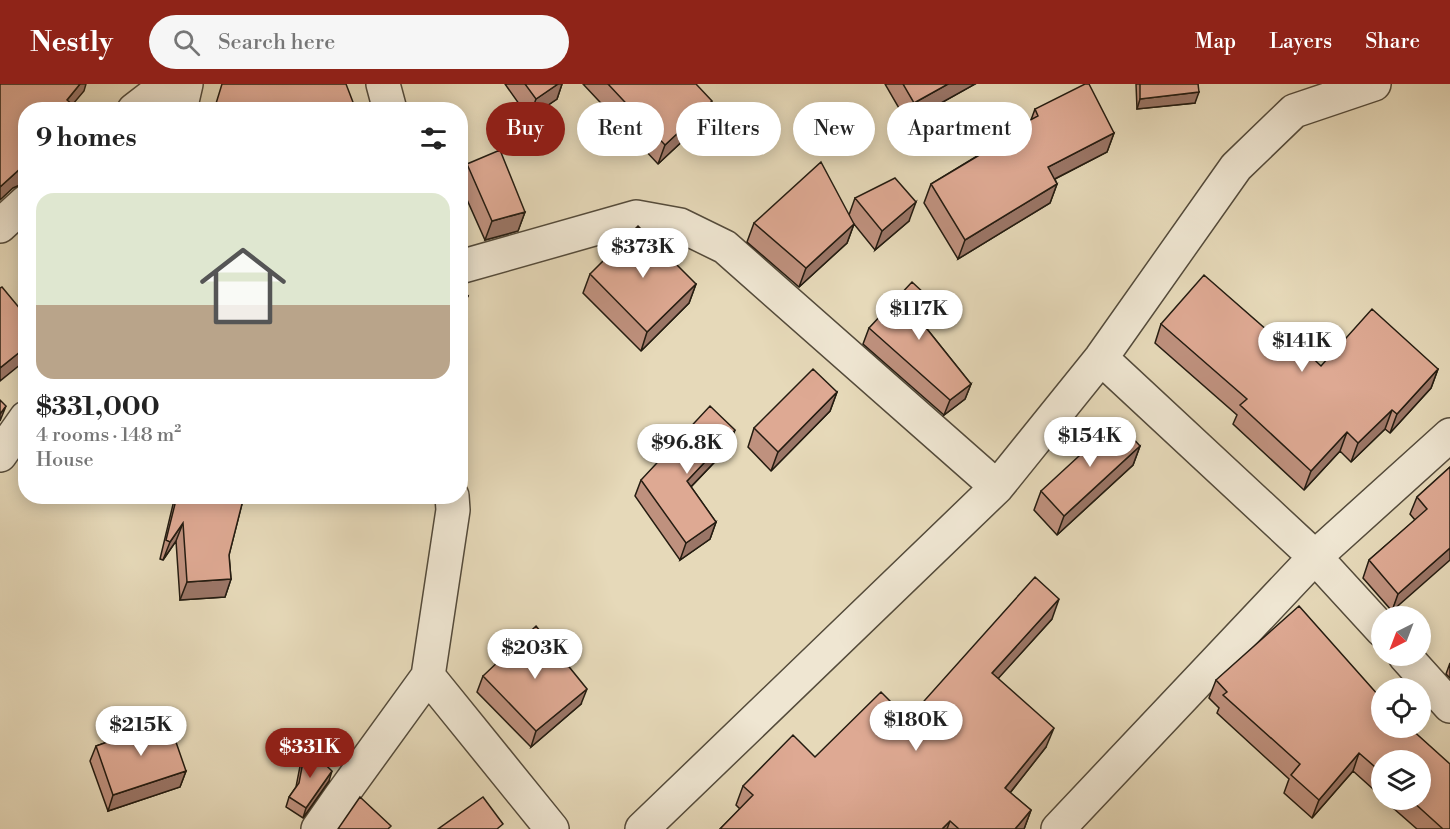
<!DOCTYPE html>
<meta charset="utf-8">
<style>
body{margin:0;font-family:"Libre Bodoni",serif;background:#f6f6f6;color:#222;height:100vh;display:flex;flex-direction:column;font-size:22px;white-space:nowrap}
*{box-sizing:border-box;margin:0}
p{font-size:20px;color:#767676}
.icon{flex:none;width:33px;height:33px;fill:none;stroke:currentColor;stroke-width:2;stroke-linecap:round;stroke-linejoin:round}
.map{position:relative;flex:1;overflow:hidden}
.drawer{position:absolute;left:18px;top:18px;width:450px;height:402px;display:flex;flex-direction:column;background:#fff;border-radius:24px;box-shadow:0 3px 15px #0003}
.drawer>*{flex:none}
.top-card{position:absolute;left:486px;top:18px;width:570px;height:54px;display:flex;gap:12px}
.needle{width:39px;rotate:222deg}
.tools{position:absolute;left:1371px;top:522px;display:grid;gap:12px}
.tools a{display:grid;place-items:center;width:60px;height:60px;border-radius:50%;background:#fff;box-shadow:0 3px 15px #0003;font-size:30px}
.price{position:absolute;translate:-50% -51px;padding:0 14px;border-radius:21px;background:#fff;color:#222;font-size:20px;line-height:39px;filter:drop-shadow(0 2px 3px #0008)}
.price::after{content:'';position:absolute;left:50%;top:36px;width:18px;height:14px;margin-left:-9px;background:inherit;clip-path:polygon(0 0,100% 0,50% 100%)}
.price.current{background:#8f2418;color:#fff}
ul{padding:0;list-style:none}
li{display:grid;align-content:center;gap:12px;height:318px;padding:0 18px}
li span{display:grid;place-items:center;height:186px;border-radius:18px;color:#555}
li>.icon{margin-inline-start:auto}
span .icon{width:108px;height:108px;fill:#fffc;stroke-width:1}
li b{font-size:26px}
h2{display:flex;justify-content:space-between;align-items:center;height:72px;padding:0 18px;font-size:26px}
.tag{padding:0 21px;border-radius:27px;background:#fff;box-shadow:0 3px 15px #0003;font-size:21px;line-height:54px}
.tag.current{background:#8f2418;color:#fff}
header{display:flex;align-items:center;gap:36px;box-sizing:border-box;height:84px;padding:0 30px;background:#8f2418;color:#fff}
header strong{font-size:28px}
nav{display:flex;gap:33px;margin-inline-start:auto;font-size:21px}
.search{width:420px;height:54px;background:#f6f6f6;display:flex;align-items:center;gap:15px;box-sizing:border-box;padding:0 21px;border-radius:33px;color:#767676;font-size:22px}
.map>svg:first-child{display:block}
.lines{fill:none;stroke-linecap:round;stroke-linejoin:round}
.street-casing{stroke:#544b3b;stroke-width:36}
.street{stroke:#efe6d2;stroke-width:33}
.wall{fill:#bf917e;stroke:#241c11;stroke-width:1.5}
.shaded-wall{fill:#9b7667;stroke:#241c11;stroke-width:1.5}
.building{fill:#dea993;stroke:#241c11;stroke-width:1.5}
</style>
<header>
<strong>Nestly</strong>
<div class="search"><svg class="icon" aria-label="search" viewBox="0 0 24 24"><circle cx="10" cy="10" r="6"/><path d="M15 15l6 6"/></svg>Search here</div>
<nav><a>Map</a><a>Layers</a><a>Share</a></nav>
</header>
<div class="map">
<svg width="1450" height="745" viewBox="0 0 1450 745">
<rect width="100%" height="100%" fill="#e6d9b9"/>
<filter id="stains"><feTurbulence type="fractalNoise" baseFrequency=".00333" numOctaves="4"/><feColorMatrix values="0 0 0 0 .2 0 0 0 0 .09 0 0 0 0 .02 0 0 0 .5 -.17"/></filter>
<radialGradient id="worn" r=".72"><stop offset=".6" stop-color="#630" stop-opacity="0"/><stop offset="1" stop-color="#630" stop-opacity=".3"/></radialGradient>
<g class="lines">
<g class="street-casing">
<path id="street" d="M 383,0 L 390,26
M 134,26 L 168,0
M 180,26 L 186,0
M 0,142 L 26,118
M 460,183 L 636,133 L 680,141 L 725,163 L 997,403
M 1101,274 L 1315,473 L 1382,546
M 0,371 L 26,334
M 1405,572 L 1450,622
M 428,592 L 552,745
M 318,745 L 341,712 L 428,592 L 453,426 L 452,412
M 642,745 L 997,403 L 1101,274 L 1236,83 L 1294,27 L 1374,0
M 1058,745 L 1315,473 L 1450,351"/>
</g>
<use href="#street" class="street"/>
</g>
<path class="wall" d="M 505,0 L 562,0 L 557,15 L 529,34 Z
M 583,0 L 696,0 L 705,36 L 658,80 Z
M 885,0 L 975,0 L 907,38 Z
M 1136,0 L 1198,0 L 1195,19 L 1137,25 Z
M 1035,25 L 1114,49 L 1107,68 L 1055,95 L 1057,100 L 1050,119 L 958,175 L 924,119 L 931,100 L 997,60 L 1000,52 L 1031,36 Z
M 467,80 L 525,128 L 518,147 L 485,156 L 460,100 L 460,96 Z
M 855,114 L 909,137 L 875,166 L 854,140 L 847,159 L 799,203 L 747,158 L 754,139 L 849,131 Z
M 590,190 L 696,200 L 689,219 L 641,267 L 583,209 Z
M 933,238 L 927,245 L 971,300 L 965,315 L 944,331 L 863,260 L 869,244 Z
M 1161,240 L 1293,269 L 1321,282 L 1438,285 L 1431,304 L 1390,349 L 1385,345 L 1351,378 L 1340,367 L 1304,406 L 1233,340 L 1237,331 L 1155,259 Z
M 837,308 L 830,327 L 771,387 L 748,363 L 754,344 Z
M 1140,362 L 1133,381 L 1057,451 L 1034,426 L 1041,407 Z
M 729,363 L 691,403 L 716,438 L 710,455 L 680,476 L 635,412 L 641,396 Z
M 1450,383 L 1392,527 L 1363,494 L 1369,476 L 1415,436 L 1410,430 L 1417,413 Z
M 175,412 L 244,412 L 229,471 L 231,495 L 225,513 L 180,516 L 176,457 L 163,476 L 160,475 Z
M 1052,535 L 998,594 L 1046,663 L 1010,709 L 1031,726 L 1024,745 L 720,745 L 740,725 L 736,721 L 743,702 L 815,673 L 908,635 Z
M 1450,579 L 1450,594 L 1446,590 Z
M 483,592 L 581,620 L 531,663 L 477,608 Z
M 1216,596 L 1378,615 L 1450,745 L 1417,745 L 1384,716 L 1420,716 L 1382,676 L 1382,713 L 1353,687 L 1312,734 L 1284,709 L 1289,695 L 1217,629 L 1219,624 L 1209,614 Z
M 129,648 L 186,687 L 180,703 L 108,727 L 90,677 L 96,662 L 128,651 Z
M 306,662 L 329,697 L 303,734 L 286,723 L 289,713 L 296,703 L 302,672 Z"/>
<path class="shaded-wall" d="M 80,0 L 86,0 L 84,7 L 68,26 L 67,16 Z
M 558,0 L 562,0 L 557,15 L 529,34 L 536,15 Z
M 948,0 L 975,0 L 907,38 L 914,19 Z
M 1199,8 L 1195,19 L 1137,25 L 1140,15 Z
M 712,17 L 705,36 L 658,80 L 665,61 Z
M 1114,49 L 1107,68 L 1041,102 L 1048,83 Z
M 26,82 L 26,100 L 22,100 L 13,104 L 0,116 L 0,103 L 21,84 Z
M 1057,100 L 1050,119 L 958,175 L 965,156 Z
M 916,118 L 909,137 L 875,166 L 882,147 Z
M 525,128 L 518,147 L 485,156 L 492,137 Z
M 854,140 L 847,159 L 799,203 L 806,184 Z
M 696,200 L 689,219 L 641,267 L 647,248 Z
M 468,212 L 461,230 L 460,230 L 460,215 Z
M 939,223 L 933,238 L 917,255 L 923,240 Z
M 26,263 L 26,276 L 0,297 L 0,284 Z
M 1438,285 L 1431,304 L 1390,349 L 1397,330 Z
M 971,300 L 965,315 L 944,331 L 950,316 Z
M 837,308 L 830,327 L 771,387 L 778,368 Z
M 6,322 L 0,337 L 0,330 Z
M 1392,326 L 1385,345 L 1351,378 L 1358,359 Z
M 735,346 L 729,363 L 681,413 L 687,397 Z
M 1347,348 L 1340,367 L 1304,406 L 1311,387 Z
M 1140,362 L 1133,381 L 1057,451 L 1064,432 Z
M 716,438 L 710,455 L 680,476 L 686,459 Z
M 183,439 L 176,457 L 163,476 L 170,458 Z
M 1450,464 L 1450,476 L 1392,527 L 1398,510 Z
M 231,495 L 225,513 L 180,516 L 187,498 Z
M 1059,515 L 1052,535 L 985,609 L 992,589 Z
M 587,605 L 581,620 L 531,663 L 536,647 Z
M 1054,644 L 1046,663 L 998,724 L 1005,704 Z
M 1359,669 L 1353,687 L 1312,734 L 1319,716 Z
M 186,687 L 180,703 L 108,727 L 113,711 Z
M 332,687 L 329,697 L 303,734 L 306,724 Z
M 1031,726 L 1024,745 L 1015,745 Z
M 950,737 L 947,745 L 942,745 Z"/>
<path class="building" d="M 0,0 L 80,0 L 67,16 L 79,26 L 26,26 L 26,82 L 21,84 L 0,103 Z
M 222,0 L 346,0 L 356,26 L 214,26 Z
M 525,0 L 558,0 L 536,15 Z
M 608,0 L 696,0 L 712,17 L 665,61 Z
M 903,0 L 948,0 L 914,19 Z
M 1085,0 L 1089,0 L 1114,49 L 1048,83 L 1057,100 L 965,156 L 931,100 L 1003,57 L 1000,52 L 1038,32 L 1035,25 Z
M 1140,0 L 1198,0 L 1199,8 L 1140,15 Z
M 500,66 L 525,128 L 492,137 L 467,80 Z
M 821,78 L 854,140 L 806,184 L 754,139 Z
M 895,94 L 916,118 L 882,147 L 855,114 Z
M 638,142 L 696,200 L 647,248 L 590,190 Z
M 1204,191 L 1293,269 L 1300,262 L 1321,282 L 1372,225 L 1438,285 L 1397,330 L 1392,326 L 1358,359 L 1347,348 L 1311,387 L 1240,321 L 1247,315 L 1161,240 Z
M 460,195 L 468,212 L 460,215 Z
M 912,198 L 939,223 L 923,240 L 971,300 L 950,316 L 869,244 Z
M 2,203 L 26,232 L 26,263 L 0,284 L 0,204 Z
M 813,285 L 837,308 L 778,368 L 754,344 Z
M 0,316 L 6,322 L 0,330 Z
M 710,322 L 735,346 L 687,397 L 716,438 L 686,459 L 641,396 Z
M 1117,337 L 1140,362 L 1064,432 L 1041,407 Z
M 1450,383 L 1450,464 L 1398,510 L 1369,476 L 1427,425 L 1417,413 Z
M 177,412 L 244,412 L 229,471 L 231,495 L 187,498 L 183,439 L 170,458 L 166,456 Z
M 1035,493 L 1059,515 L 992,589 L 1054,644 L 1005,704 L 1031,726 L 1015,745 L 959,745 L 950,737 L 942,745 L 720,745 L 753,711 L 743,702 L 793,651 L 815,673 L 881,608 L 908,635 Z
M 1299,522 L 1379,612 L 1377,614 L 1382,618 L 1382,644 L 1410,644 L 1450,680 L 1450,745 L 1443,745 L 1411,716 L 1420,716 L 1420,676 L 1382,676 L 1382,689 L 1359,669 L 1319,716 L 1291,691 L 1300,680 L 1223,611 L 1227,608 L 1216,596 Z
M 536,542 L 587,605 L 536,647 L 483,592 Z
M 168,635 L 186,687 L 113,711 L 96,662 L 130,650 L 129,648 Z
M 306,662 L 332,687 L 306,724 L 289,713 L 299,699 Z
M 360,713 L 391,742 L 388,745 L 338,745 Z
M 483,713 L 503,740 L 497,745 L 438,745 Z"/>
<rect width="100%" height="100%" filter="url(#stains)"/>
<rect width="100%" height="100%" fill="url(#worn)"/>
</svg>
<div class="tools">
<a><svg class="needle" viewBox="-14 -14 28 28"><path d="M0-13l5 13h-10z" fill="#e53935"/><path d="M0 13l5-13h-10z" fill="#767676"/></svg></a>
<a><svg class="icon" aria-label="locate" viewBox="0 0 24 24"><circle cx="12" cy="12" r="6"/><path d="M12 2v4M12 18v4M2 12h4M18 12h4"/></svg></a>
<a><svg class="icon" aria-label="layers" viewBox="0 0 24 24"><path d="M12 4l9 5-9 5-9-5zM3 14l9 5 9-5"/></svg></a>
</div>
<b class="price" style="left:643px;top:195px">$373K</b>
<b class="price" style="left:919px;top:257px">$117K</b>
<b class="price" style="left:1302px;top:289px">$141K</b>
<b class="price" style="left:1090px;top:384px">$154K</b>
<b class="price" style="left:687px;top:391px">$96.8K</b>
<b class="price" style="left:535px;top:596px">$203K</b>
<b class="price" style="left:916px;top:668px">$180K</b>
<b class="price" style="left:141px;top:673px">$215K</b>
<b class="price current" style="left:310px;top:695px">$331K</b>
<div class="top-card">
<a class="tag current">Buy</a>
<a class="tag">Rent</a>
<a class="tag">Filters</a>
<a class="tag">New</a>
<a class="tag">Apartment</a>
</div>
<section class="drawer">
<h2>9 homes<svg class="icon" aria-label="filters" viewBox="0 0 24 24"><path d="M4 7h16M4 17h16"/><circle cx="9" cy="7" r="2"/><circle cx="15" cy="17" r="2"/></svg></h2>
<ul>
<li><span style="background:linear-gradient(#dfe7d0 60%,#b9a48a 0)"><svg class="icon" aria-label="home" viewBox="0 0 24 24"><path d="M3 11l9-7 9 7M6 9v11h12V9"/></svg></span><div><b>$331,000</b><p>4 rooms · 148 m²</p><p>House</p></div></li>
</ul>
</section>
</div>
